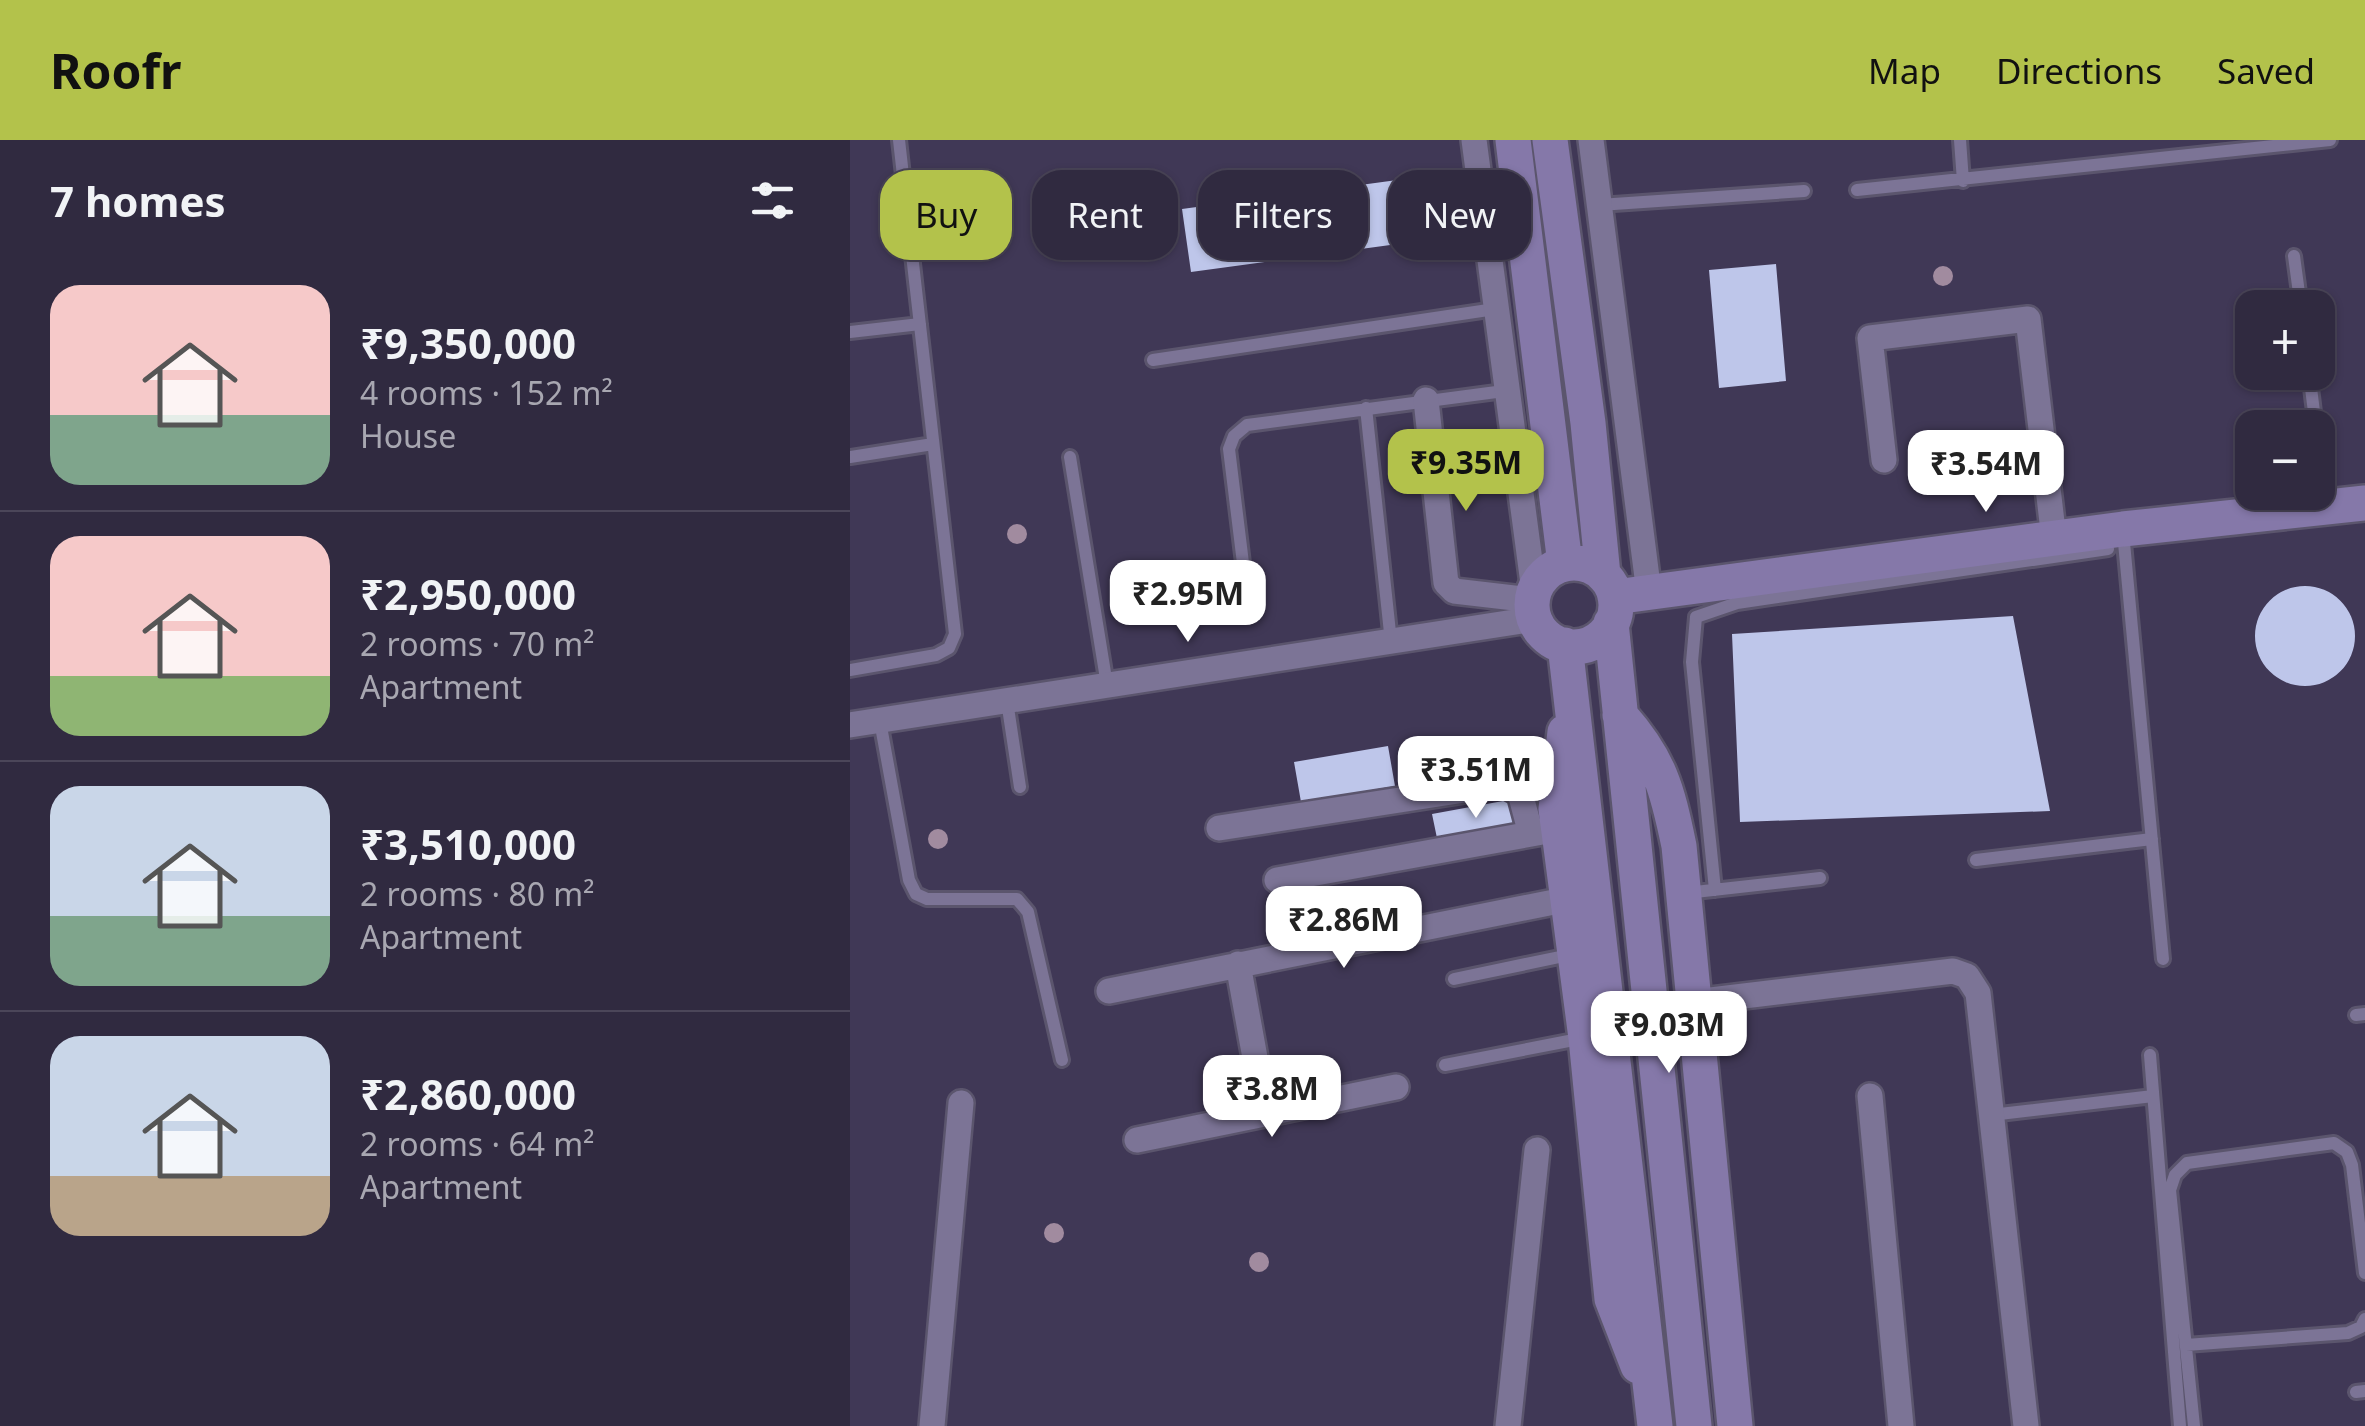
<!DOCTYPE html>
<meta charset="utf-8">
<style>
body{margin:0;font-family:"Noto Sans",sans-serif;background:#383247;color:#f1f3f6;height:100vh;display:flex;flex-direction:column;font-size:38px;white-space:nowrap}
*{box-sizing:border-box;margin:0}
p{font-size:32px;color:#a8a7b1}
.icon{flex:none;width:55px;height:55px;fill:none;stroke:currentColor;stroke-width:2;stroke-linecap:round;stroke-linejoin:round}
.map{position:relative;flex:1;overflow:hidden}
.panel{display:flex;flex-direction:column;background:#302a40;width:850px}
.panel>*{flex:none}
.guide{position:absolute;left:30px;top:30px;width:950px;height:90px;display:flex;gap:20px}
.fabs{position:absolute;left:1385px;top:150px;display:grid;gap:20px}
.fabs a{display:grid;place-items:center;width:100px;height:100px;border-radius:20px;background:#302a40;box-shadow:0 2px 8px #0004,0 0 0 2px #4b4659;font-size:50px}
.price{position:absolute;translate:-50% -85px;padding:0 22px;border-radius:20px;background:#fff;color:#222;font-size:32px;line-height:65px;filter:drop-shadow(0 2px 5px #0008)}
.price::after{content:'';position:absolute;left:50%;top:60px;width:30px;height:22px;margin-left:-15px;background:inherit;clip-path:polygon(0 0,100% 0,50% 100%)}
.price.active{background:#b3c24b;color:#111}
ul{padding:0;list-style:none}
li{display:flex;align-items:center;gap:30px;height:250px;padding:0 50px}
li+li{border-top:2px solid #4b4659}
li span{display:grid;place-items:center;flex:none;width:280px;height:200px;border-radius:30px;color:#555}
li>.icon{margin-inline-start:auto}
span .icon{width:120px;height:120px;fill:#fffc;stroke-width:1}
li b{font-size:42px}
h2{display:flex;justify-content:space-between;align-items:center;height:120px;padding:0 50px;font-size:42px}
.tag{padding:0 35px;border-radius:30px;background:#302a40;box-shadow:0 2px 8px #0004,0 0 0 2px #4b4659;font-size:35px;line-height:90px}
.tag.active{background:#b3c24b;color:#111}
header{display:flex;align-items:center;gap:60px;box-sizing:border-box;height:140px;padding:0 50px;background:#b3c24b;color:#111}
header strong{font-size:48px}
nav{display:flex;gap:55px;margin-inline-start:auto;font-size:35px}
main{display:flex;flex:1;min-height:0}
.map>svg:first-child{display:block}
.building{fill:#bec6ea}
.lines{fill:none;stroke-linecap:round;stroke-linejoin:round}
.lane-casing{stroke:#5b556d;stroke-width:18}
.street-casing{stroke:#5b556d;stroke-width:30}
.secondary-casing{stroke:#5b556d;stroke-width:40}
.lane{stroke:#7c7496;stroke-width:12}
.street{stroke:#7c7496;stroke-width:25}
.secondary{stroke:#8578a9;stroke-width:35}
.tree{fill:#a18b9f}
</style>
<header>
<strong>Roofr</strong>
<nav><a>Map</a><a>Directions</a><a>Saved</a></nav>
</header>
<main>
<section class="panel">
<h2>7 homes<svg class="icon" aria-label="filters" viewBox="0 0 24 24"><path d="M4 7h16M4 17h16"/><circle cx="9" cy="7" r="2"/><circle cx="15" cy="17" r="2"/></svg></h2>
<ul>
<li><span style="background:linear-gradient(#f6c9c9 65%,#7fa58c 0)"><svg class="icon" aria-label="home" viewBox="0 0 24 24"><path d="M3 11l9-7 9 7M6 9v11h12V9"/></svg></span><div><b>₹9,350,000</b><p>4 rooms · 152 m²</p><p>House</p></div></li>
<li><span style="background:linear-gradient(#f6c9c9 70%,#8fb573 0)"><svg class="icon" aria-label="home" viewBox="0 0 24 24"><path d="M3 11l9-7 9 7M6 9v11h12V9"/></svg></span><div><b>₹2,950,000</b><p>2 rooms · 70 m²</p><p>Apartment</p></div></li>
<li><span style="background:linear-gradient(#c9d6e8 65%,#7fa58c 0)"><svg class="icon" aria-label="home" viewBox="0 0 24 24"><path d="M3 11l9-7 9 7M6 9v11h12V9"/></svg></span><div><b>₹3,510,000</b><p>2 rooms · 80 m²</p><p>Apartment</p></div></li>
<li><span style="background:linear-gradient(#c9d6e8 70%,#b9a48a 0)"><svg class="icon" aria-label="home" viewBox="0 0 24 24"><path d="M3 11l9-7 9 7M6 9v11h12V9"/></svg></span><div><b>₹2,860,000</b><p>2 rooms · 64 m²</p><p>Apartment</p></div></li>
</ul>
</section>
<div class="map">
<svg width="1515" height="1286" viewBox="0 0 1515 1286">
<rect width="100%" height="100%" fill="#403856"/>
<path class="building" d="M 584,35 L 592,98 L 341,132 L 332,69 Z
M 926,124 L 936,241 L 869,248 L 859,130 Z
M1405 496a50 50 0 1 1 100 0a50 50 0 1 1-100 0Z
M 1163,476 L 1200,671 L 890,682 L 882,494 Z
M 538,606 L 545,646 L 451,662 L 444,622 Z
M 664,659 L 670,688 L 588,703 L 582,674 Z"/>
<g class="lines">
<g class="lane-casing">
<path id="lane" d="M 1110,0 L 1113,41
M 1007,50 L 1480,0
M 749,65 L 954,51
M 1444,116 L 1451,168
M 0,192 L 70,184
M 303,220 L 645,169
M 1459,232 L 1466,288
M 516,268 L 541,502
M 1468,303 L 1475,365
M 0,317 L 83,304
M 220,317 L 257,545
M 1273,392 L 1313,819
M 399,472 L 379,309 L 384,296 L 397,285 L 654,251
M 0,530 L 86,515 L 99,508 L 105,494 L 49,0
M 157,561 L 170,647
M 30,581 L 59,740 L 66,754 L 77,759 L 167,759 L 178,772 L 212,920
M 1126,720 L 1302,699
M 865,750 L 842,522 L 846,477 L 887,463 L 1258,409
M 836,753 L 970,738
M 604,839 L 724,814
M 1506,875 L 1515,874
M 1300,915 L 1330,1286
M 595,925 L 734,898
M 1141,975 L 1303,956
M 1336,1205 L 1498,1193 L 1511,1187 L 1515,1179
M 1506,1252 L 1515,1251
M 1344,1286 L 1320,1050 L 1325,1035 L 1337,1023 L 1484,1003 L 1497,1012 L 1502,1025 L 1515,1133"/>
</g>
<g class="street-casing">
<path id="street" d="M 624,0 L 684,451
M 741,0 L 799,453
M 576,260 L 596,443 L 604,451 L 682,460
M 1034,320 L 1020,198 L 1178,179 L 1204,399
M 0,585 L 684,479
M 369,688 L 653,644 L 670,653 L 681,694
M 427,740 L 698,691
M 388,824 L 415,973
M 259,851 L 719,759
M 844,862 L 1103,831 L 1117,836 L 1128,853 L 1176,1286
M 1020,956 L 1051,1286
M 287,1000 L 546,947
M 82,1286 L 111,963
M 658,1286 L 687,1010"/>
</g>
<g class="secondary-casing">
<path id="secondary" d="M 663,0 L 715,424
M 700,0 L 738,283 L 753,435
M682 465a42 42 0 1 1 84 0a42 42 0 1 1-84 0Z
M 765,457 L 1273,389 L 1515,363
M 761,483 L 844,1286
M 715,505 L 805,1286
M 770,575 C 810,620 817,648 829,706 L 885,1286
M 715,592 L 706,669 L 736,898 L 762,1159 L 788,1226"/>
</g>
<use href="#lane" class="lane"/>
<use href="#street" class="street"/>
<use href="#secondary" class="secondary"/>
</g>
<g class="tree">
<circle cx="1093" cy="136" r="10"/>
<circle cx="167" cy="394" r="10"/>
<circle cx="88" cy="699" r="10"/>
<circle cx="204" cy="1093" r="10"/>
<circle cx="409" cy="1122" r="10"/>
</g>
</svg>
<div class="fabs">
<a>+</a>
<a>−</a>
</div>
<b class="price active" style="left:616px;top:374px">₹9.35M</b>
<b class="price" style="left:1136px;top:375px">₹3.54M</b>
<b class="price" style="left:338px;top:505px">₹2.95M</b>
<b class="price" style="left:626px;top:681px">₹3.51M</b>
<b class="price" style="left:494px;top:831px">₹2.86M</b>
<b class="price" style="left:819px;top:936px">₹9.03M</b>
<b class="price" style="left:422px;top:1000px">₹3.8M</b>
<div class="guide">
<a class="tag active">Buy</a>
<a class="tag">Rent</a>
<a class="tag">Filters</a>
<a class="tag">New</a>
</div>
</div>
</main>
